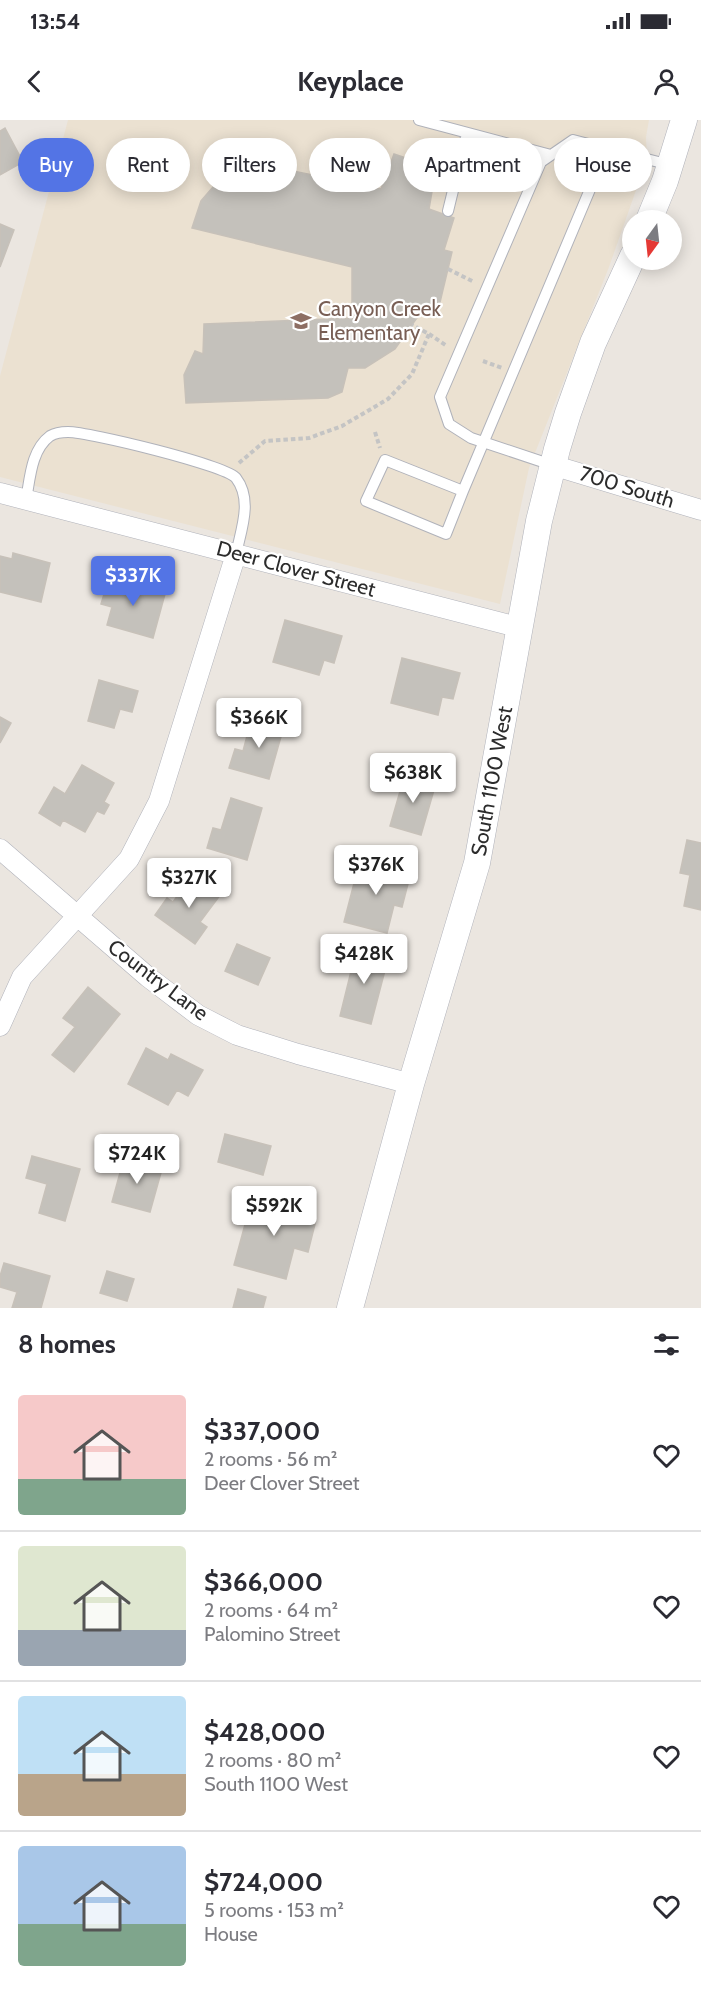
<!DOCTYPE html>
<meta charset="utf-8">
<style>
body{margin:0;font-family:Cabin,sans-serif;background:#f7f7f7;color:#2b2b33;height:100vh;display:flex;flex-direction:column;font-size:22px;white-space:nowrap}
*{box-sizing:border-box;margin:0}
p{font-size:20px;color:#7c7c81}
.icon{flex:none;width:33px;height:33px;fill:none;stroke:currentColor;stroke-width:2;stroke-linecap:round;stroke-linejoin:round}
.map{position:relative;height:1188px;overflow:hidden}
.details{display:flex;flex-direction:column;background:#fff;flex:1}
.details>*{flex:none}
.guide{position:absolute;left:18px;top:18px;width:666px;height:54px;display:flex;gap:12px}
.needle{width:39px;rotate:195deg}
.buttons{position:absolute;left:622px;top:90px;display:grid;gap:12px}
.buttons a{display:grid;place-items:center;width:60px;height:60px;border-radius:50%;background:#fff;box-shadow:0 3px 15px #0003;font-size:30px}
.price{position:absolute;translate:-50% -51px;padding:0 14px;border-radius:6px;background:#fff;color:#222;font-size:20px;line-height:39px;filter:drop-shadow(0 2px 3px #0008)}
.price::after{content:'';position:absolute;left:50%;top:36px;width:18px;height:14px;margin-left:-9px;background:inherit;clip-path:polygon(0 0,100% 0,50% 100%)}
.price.selected{background:#5374e5;color:#fff}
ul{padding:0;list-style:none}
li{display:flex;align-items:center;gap:18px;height:150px;padding:0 18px}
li+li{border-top:2px solid #e1e1e2}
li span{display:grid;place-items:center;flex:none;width:168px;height:120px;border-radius:6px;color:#555}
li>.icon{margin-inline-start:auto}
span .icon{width:72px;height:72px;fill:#fffc;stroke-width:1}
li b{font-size:26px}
h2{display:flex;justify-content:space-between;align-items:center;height:72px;padding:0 18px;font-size:26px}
.tag{padding:0 21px;border-radius:27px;background:#fff;box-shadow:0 3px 15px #0003;font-size:21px;line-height:54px}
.tag.selected{background:#5374e5;color:#fff}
.status{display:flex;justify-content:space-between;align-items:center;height:42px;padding:0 30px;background:#fff;direction:ltr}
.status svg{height:16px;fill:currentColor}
header{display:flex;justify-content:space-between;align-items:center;height:78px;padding:0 18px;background:#fff;font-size:27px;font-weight:800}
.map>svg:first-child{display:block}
.education{fill:#ebe1d1}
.building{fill:#c4c1bb;stroke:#c7c1b9;stroke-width:1.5}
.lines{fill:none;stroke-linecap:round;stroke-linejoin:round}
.service-casing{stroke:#b0b2ba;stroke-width:12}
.minor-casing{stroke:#b0b2ba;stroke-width:21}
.tertiary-casing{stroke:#b0b2ba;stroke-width:27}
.path{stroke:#c4c4c4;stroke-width:4;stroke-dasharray:4.5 3;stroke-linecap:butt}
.service{stroke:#fff;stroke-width:10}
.minor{stroke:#fff;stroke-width:20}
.tertiary{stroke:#fff;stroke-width:26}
.labels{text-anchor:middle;stroke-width:4.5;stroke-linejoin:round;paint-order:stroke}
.education-label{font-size:21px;fill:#785e54;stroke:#fff;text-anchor:start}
.street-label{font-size:21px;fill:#2c2c2c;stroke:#fff}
</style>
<div class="status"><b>13:54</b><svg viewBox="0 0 49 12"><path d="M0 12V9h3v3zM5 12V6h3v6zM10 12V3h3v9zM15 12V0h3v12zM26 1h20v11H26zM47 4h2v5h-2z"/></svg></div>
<header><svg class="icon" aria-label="back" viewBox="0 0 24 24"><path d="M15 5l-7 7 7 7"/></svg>Keyplace<svg class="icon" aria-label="person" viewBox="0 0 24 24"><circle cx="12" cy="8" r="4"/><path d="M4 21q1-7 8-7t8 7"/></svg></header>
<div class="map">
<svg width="701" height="1188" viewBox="0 0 701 1188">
<rect width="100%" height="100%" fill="#ebe6e0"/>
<path class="education" d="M 68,0 L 649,0 L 646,17 L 647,39 L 609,147 L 529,348 L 500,484 L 0,357 L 0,256 Z"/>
<path class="building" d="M 5,8 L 23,42 L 0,55 L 0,11 Z
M 394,34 L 436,48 L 429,89 L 454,98 L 444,130 L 452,132 L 437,195 L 421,192 L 395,229 L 365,248 L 348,248 L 342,272 L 328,278 L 186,283 L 184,255 L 195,231 L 203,234 L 204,204 L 352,198 L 352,147 L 192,108 L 201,81 L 219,60 L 227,62 L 239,40 L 381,69 Z
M 0,104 L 14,110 L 0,147 Z
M 13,433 L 50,443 L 41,482 L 0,472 L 0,436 L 12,439 Z
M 109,458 L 165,474 L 153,518 L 107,505 L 112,487 L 101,484 Z
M 285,500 L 342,516 L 334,543 L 324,540 L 319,555 L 273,542 Z
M 402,538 L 460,553 L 453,579 L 442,577 L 438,595 L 391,583 Z
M 99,560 L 138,571 L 132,592 L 120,589 L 114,608 L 88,601 Z
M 0,597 L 11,603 L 0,623 Z
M 252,597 L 284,606 L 269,659 L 229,648 L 235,629 L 243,631 Z
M 82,645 L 114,663 L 104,682 L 109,685 L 104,694 L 97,691 L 85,712 L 63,700 L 60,706 L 39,693 L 54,667 L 65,674 Z
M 405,654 L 436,663 L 421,715 L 390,706 Z
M 231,678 L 262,688 L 247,740 L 207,728 L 213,708 L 221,710 Z
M 687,720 L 701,723 L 701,790 L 684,786 L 690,755 L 680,753 Z
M 360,740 L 411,752 L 402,787 L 394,785 L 387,813 L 344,802 Z
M 193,754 L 221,774 L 200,802 L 207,807 L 195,824 L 155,795 L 167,778 L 173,782 Z
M 237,824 L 270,838 L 258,865 L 225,851 Z
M 357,827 L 389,835 L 371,904 L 340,896 Z
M 88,867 L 120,894 L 74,952 L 52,935 L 75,907 L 63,898 Z
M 146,928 L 168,940 L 171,934 L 203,950 L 188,976 L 177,970 L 168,985 L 128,964 Z
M 225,1014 L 271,1026 L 263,1055 L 218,1042 Z
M 32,1036 L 80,1049 L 65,1101 L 39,1093 L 47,1064 L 26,1058 Z
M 124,1038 L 162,1049 L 150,1092 L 112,1082 Z
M 274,1073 L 301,1080 L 296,1099 L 315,1104 L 308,1132 L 294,1128 L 286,1159 L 234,1145 L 250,1086 L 270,1091 Z
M 4,1143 L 50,1156 L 41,1188 L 12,1188 L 17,1172 L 0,1167 L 0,1156 Z
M 107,1151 L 134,1159 L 127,1181 L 100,1173 Z
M 238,1169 L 266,1177 L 263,1188 L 233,1188 Z"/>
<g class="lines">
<g class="service-casing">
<path id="service" d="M 419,0 L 551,35
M 448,91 L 467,13
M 552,345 L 471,318 L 449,304 L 440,277 L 541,42 L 573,20 L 670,45
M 463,371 L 385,340 L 366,381 L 446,414 L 463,371 L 599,48 L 614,31
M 26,380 C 30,359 31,330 50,316 C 55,313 62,312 68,312 C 89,312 225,345 236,358 C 253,380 241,410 236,434"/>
</g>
<g class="minor-casing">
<path id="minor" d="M 552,345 L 701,390
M 0,373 L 521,508
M 0,729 L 148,857 L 198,895 L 237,915 L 298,934 L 411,964
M 0,906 L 22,857 L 129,739 L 159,681 L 236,434"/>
</g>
<g class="tertiary-casing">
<g id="tertiary">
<path d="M 649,100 L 665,61 L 684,0"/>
<path id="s1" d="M 350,1188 L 411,964 L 477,743 L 539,401 L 557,329 L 568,293 L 593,223 L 633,136"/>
</g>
</g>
<path class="path" d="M 448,149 L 474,162
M 429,214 L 447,226
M 483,241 L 502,248
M 375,312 L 380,328
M 239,343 L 265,321 L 309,318 L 342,306 L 388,279 L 412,254 L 429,214 L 412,205"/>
<use href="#service" class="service"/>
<use href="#minor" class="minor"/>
<use href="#tertiary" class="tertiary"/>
</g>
<defs>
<g id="school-bare" transform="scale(1.62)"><path d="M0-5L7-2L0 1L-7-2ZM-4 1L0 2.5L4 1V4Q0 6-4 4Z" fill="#8d6e63" stroke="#fff" stroke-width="2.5" paint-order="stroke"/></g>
</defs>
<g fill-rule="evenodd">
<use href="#school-bare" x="301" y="201"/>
</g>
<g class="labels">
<g class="education-label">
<text x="318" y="196">Canyon Creek<tspan x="318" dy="24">Elementary</tspan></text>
</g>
<g class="street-label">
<text transform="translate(627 367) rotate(17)" y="7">700 South</text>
<text transform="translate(296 449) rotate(15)" y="7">Deer Clover Street</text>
<text dy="7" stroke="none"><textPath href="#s1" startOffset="546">South 1100 West</textPath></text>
<text transform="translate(158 860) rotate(37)" y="7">Country Lane</text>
</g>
</g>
</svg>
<div class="buttons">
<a><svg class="needle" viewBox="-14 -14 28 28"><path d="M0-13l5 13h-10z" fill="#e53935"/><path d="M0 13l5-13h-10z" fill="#7c7c81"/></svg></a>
</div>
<b class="price selected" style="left:133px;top:487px">$337K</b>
<b class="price" style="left:259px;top:629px">$366K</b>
<b class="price" style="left:413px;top:684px">$638K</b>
<b class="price" style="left:376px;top:776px">$376K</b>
<b class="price" style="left:189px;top:789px">$327K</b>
<b class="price" style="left:364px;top:865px">$428K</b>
<b class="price" style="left:137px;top:1065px">$724K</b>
<b class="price" style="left:274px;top:1117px">$592K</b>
<div class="guide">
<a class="tag selected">Buy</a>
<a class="tag">Rent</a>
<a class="tag">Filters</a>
<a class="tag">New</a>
<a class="tag">Apartment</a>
<a class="tag">House</a>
</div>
</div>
<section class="details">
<h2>8 homes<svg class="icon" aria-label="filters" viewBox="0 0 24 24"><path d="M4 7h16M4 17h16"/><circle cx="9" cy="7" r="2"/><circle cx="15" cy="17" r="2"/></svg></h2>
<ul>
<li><span style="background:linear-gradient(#f6c9c9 70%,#7fa58c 0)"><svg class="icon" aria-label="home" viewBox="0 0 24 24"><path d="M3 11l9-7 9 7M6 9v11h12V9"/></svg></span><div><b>$337,000</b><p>2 rooms · 56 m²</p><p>Deer Clover Street</p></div><svg class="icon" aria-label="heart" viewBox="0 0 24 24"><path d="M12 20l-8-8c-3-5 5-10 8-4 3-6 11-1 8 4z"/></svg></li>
<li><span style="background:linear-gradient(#dfe7d0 70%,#9aa5b1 0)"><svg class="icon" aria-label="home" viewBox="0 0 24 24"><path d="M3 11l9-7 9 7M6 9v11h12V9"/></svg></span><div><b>$366,000</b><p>2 rooms · 64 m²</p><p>Palomino Street</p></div><svg class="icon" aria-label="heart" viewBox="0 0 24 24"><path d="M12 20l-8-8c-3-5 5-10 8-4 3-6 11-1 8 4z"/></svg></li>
<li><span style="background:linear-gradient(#bfe0f5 65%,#b9a48a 0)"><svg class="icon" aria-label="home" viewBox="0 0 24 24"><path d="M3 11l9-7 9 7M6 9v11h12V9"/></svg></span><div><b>$428,000</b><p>2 rooms · 80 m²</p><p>South 1100 West</p></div><svg class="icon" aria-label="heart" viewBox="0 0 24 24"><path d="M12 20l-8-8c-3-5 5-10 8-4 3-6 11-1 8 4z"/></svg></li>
<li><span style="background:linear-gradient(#a9c7e8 65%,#7fa58c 0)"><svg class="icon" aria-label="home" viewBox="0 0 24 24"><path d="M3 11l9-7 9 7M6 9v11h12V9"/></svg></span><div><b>$724,000</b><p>5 rooms · 153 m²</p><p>House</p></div><svg class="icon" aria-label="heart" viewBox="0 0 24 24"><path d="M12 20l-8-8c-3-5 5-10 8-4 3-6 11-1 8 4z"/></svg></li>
</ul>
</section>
